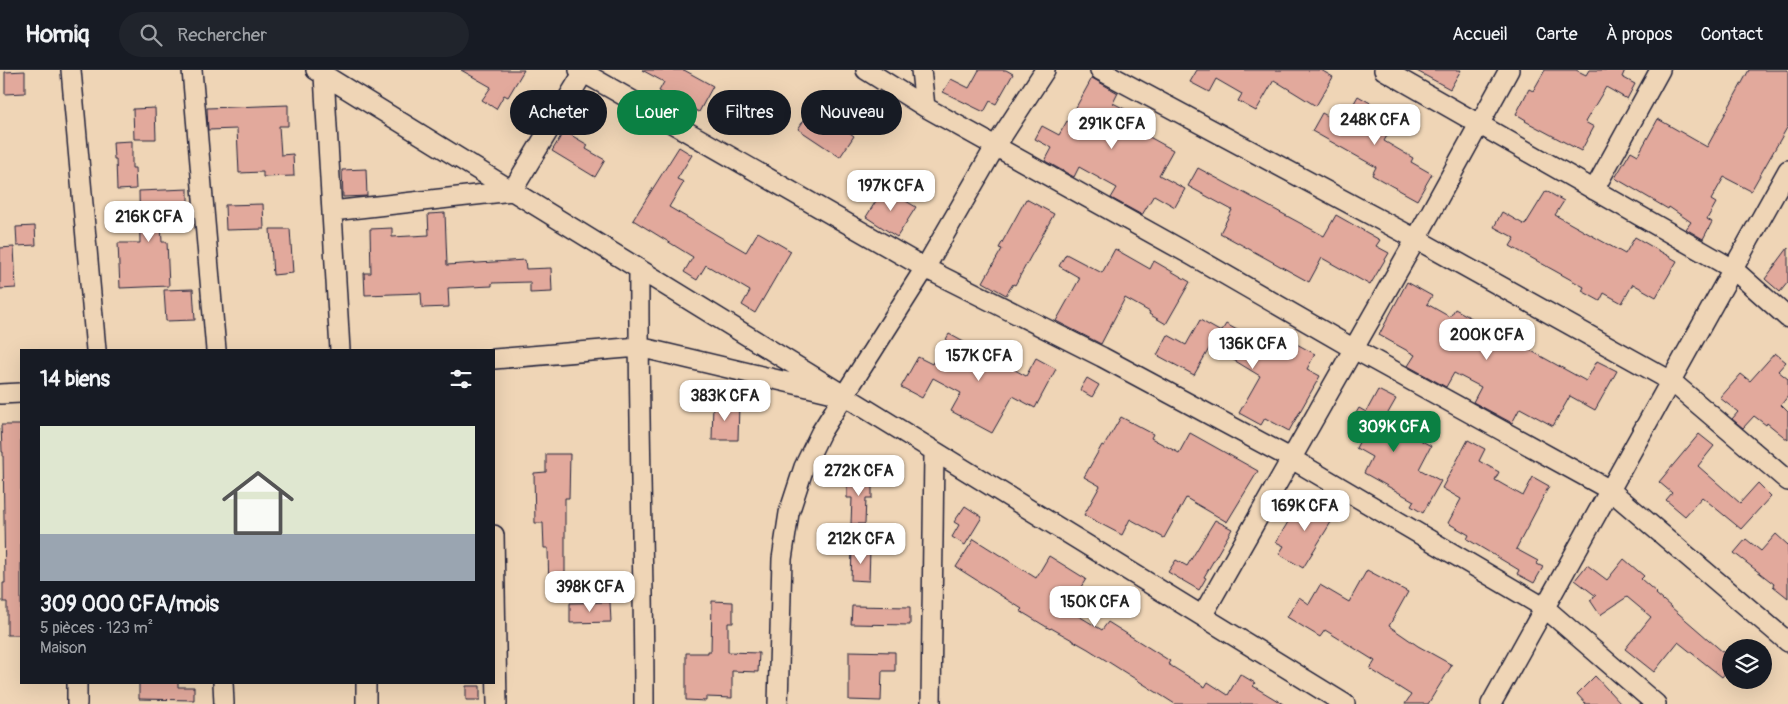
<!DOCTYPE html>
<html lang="fr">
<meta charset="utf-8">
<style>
body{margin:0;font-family:Pangolin,sans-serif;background:#20242c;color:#f1f3f6;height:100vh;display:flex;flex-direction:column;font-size:19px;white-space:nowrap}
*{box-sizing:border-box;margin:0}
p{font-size:16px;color:#9ea1a6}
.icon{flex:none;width:28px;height:28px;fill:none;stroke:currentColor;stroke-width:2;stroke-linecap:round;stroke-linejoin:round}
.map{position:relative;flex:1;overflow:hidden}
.drawer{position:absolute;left:20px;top:279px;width:475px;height:335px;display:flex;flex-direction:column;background:#171b24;border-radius:0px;box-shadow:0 5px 20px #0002}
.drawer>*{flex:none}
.banner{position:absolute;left:510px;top:20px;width:475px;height:45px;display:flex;gap:10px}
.controls{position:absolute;left:1722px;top:569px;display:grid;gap:10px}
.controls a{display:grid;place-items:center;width:50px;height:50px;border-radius:50%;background:#171b24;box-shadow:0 5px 20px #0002;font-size:25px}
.price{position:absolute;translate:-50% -42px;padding:0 11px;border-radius:10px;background:#fff;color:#222;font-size:16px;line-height:32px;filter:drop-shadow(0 1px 2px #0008)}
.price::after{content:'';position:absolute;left:50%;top:30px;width:15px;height:11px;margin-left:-8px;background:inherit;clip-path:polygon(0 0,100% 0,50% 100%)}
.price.current{background:#0b8043;color:#fff}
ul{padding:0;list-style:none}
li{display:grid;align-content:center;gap:10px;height:265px;padding:0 20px}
li span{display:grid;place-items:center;height:155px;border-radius:0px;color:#555}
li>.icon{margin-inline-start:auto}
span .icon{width:90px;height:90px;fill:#fffc;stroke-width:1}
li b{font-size:21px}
h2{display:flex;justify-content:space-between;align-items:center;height:60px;padding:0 20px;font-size:21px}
.chip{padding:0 18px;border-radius:22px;background:#171b24;box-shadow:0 5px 20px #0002;font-size:18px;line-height:45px}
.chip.current{background:#0b8043;color:#fff}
header{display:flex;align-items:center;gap:30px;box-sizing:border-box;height:70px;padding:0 25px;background:#171b24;border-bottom:1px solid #363941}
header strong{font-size:24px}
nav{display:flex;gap:28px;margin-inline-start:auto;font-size:18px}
.search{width:350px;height:45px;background:#20242c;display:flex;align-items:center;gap:12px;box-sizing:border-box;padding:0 18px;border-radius:28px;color:#9ea1a6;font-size:19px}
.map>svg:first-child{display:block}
.building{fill:#e2a99c;stroke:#22223b}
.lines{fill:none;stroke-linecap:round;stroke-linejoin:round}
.street-casing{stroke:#22223b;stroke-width:22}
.street{stroke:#efd5b6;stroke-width:19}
</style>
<header>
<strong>Homiq</strong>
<div class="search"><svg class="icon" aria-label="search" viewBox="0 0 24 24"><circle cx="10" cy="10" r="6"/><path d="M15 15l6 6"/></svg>Rechercher</div>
<nav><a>Accueil</a><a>Carte</a><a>À propos</a><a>Contact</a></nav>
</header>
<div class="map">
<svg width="1788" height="634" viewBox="0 0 1788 634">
<rect width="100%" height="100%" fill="#efd5b6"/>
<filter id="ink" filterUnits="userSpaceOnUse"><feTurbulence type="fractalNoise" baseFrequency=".02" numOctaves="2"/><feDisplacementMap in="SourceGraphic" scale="10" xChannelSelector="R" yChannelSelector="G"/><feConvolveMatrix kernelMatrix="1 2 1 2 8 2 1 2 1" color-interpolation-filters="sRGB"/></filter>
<g filter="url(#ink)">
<path class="building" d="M 461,0 L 524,0 L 508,27 L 504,25 L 496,39 L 482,30 L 491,17 Z
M 642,0 L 684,0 L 713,16 L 699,42 L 659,21 L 664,12 Z
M 979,0 L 1006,0 L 1013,4 L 996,34 L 990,31 L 984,42 L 943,22 L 951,9 L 969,18 Z
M 1197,0 L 1321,0 L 1333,7 L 1316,36 L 1274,10 L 1256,41 L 1238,31 L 1242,24 L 1216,9 L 1209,22 L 1190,12 Z
M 1415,0 L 1461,0 L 1450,19 Z
M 1545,0 L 1576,0 L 1586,5 L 1589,0 L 1625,0 L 1622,7 L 1635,14 L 1627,29 L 1606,17 L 1585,52 L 1594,57 L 1581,81 L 1525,51 L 1526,50 L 1516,44 L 1529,19 L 1533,21 Z
M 1749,0 L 1788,0 L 1788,56 L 1751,121 L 1724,107 L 1711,130 L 1716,133 L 1707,149 L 1712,152 L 1703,169 L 1686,159 L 1691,152 L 1669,137 L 1668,139 L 1615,108 L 1631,81 L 1638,85 L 1658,49 L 1707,77 Z
M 25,1 L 25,23 L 5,24 L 5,2 Z
M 1092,8 L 1118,23 L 1113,33 L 1140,47 L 1133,58 L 1173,80 L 1159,105 L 1185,119 L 1175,137 L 1154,125 L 1142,145 L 1111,128 L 1117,118 L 1079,97 L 1074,107 L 1045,91 L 1052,78 L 1035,69 L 1042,56 L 1059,65 L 1067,51 L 1068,52 Z
M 1358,26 L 1397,48 L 1384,71 L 1413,88 L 1411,92 L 1432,104 L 1417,130 L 1372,105 L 1376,97 L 1312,61 L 1322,43 L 1342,54 Z
M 288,35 L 288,56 L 279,56 L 281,85 L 293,84 L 294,106 L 263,107 L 263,102 L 239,103 L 237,59 L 208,60 L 207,38 Z
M 827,36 L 851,52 L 846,60 L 854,66 L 840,87 L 798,59 L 808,44 L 818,51 Z
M 155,38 L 156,69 L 134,69 L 133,39 Z
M 564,61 L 588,75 L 586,79 L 605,90 L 595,107 L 552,81 Z
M 132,71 L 132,98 L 135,98 L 136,119 L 117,120 L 116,89 L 114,89 L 113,72 Z
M 679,77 L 692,85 L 677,109 L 684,112 L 669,137 L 746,182 L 758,162 L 791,181 L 755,243 L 742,235 L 750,221 L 706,195 L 697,210 L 684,202 L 693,187 L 633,150 Z
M 1198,98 L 1324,166 L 1336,145 L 1380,170 L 1376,176 L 1389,183 L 1370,215 L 1322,188 L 1309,212 L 1220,163 L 1232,140 L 1188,116 Z
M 366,99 L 367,126 L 343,127 L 342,100 Z
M 884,118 L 916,137 L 897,167 L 866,147 Z
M 188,119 L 188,134 L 160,135 L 162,172 L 167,172 L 169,216 L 120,218 L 118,173 L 140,173 L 139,121 Z
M 1546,121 L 1564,131 L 1555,145 L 1625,184 L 1635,167 L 1677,191 L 1656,227 L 1633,214 L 1622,233 L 1604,223 L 1600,231 L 1582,221 L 1584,217 L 1510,176 L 1515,168 L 1494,157 L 1502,142 L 1525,155 Z
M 1026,129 L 1054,144 L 1015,215 L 1013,214 L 1006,225 L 983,212 L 1002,179 L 999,178 Z
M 263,134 L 264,159 L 226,160 L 225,135 Z
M 445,143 L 447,195 L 525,190 L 526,199 L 551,198 L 552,222 L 530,223 L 530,212 L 492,213 L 492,216 L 448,218 L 449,237 L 422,238 L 421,223 L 365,225 L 364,203 L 371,203 L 370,159 L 392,158 L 392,167 L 429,165 L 428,144 Z
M 35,156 L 36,175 L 17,176 L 16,157 Z
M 270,159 L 290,159 L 293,203 L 273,205 Z
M 14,177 L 16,218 L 0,219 L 0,178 Z
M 1788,178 L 1788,212 L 1780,222 L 1765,209 Z
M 1115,179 L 1150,199 L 1154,191 L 1190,212 L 1166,254 L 1149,244 L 1150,242 L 1125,228 L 1101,274 L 1056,251 L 1080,208 L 1059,196 L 1066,184 L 1102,203 Z
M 1407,212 L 1432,226 L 1427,234 L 1450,247 L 1455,239 L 1586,311 L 1597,291 L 1617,301 L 1595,340 L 1570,326 L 1553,356 L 1520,338 L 1512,353 L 1473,332 L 1481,317 L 1454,303 L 1446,317 L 1408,296 L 1415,285 L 1379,265 Z
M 193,219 L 195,250 L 166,251 L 164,220 Z
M 1200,250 L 1221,262 L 1226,254 L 1274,280 L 1282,266 L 1315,284 L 1307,299 L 1320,306 L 1289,361 L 1265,348 L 1261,355 L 1239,343 L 1260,306 L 1237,292 L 1210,277 L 1194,305 L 1157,285 L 1168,265 L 1186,275 Z
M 949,264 L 1026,306 L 1036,288 L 1056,299 L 1035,338 L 1013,326 L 992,363 L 951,341 L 961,323 L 933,308 L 922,328 L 901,317 L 918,287 L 932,294 Z
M 1775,283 L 1786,292 L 1778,301 L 1788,309 L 1788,326 L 1781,335 L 1788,342 L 1788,370 L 1767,353 L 1766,355 L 1754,346 L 1743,358 L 1732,349 L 1738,342 L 1720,328 L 1741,304 L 1750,311 Z
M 1087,308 L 1099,315 L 1092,327 L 1080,320 Z
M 1378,320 L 1396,329 L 1384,350 L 1431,376 L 1419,399 L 1441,411 L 1423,443 L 1411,436 L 1414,431 L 1364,403 L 1372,387 L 1356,378 L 1364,363 L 1349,355 L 1359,338 L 1366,342 Z
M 713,333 L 739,334 L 738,370 L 712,370 Z
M 1121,347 L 1153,364 L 1151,368 L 1179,383 L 1190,363 L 1258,401 L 1227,452 L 1186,428 L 1164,468 L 1130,449 L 1122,465 L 1084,445 L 1100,416 L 1084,407 L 1102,375 L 1104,376 Z
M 1,355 L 21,355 L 21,565 L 7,565 L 7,532 L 3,532 L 3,513 L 5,513 L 3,382 L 2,382 Z
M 1699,364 L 1714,376 L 1698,396 L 1740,433 L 1758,413 L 1771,426 L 1741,459 L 1702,427 L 1685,446 L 1666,430 L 1672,423 L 1659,412 Z
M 1468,370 L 1485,379 L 1479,391 L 1499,402 L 1495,410 L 1523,426 L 1533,407 L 1549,416 L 1516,479 L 1538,491 L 1537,494 L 1543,497 L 1534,513 L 1517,504 L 1519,500 L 1467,469 L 1469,465 L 1448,453 L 1461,429 L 1442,418 Z
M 546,384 L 570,384 L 569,428 L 565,428 L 565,524 L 549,524 L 548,478 L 544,478 L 543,453 L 535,453 L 534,403 L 546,402 Z
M 847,406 L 872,407 L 872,428 L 866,428 L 865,454 L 851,454 L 852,428 L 847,428 Z
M 1310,428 L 1336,444 L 1303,498 L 1279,484 L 1284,476 L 1276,472 L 1294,442 L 1300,445 Z
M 965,436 L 982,447 L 965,475 L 952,467 L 959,455 L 954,452 Z
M 1215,450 L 1232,459 L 1204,507 L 1206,508 L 1199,520 L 1168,502 L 1176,490 L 1187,496 Z
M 1776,464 L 1788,475 L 1788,528 L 1773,516 L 1774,514 L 1734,483 L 1746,469 L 1761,481 Z
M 974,469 L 1036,508 L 1049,486 L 1086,509 L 1067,539 L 1102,560 L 1108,552 L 1170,591 L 1168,594 L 1205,617 L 1208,612 L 1228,625 L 1240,604 L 1255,613 L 1253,616 L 1283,634 L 1175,634 L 1088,579 L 1051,558 L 1050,559 L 1020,541 L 1022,539 L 956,497 Z
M 852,479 L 870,480 L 869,511 L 851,510 Z
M 1624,489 L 1644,506 L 1641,509 L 1657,523 L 1656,524 L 1731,589 L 1731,596 L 1722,607 L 1678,572 L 1654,602 L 1625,579 L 1651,547 L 1627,527 L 1600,545 L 1590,530 L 1596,526 L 1575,510 L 1587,495 L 1607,510 Z
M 1367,500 L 1408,522 L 1389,556 L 1418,576 L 1452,595 L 1428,634 L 1405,634 L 1411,625 L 1370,599 L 1375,591 L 1325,560 L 1320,567 L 1287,547 L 1299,527 L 1309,534 L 1320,515 L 1349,532 Z
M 712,531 L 733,532 L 733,553 L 728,553 L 728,582 L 759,583 L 758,602 L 732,601 L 732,628 L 706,627 L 706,631 L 686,630 L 686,583 L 708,583 L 708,581 L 711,581 Z
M 610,532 L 611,552 L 570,553 L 570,533 Z
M 852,536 L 910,537 L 910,555 L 851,554 Z
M 849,581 L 895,582 L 895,601 L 882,601 L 881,631 L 849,630 Z
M 1595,606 L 1621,634 L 1586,634 L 1577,624 Z
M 139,612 L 178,612 L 178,617 L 194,617 L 194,630 L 139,629 Z
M 466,616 L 480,616 L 480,630 L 466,630 Z"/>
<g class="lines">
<g class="street-casing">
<path id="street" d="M 71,0 L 96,280
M 192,0 L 216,280
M 316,0 L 1345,634
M 579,0 L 925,198 L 1102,287 L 1292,389 L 1545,538 L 1656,634
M 866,0 L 925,37 L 1191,185 L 1354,279 L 1610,420 L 1788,572
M 921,0 L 925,37
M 1100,0 L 1416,169 L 1671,311 L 1788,411
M 1384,0 L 1733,199 L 1788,248
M 324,5 L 340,280
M 1594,120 L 1660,0
M 332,141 L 512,121 L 585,0
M 639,199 C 638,344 644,489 644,634
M 494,289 L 639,277 L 829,322
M 0,324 L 21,323
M 494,465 L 497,634
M 1202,546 L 1416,169 L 1509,0
M 77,612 L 77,634
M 223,612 L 224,634
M 366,612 L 366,634
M 778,634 L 782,489 L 789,443 L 804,397 L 821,362 L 925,198 L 995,77 L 1045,0
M 931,634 L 934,381
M 1491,634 L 1788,100"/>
</g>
<use href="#street" class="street"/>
</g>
</g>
</svg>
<div class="controls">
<a><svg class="icon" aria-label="layers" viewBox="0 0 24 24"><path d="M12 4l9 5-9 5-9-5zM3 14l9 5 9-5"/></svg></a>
</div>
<b class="price" style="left:1375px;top:76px">248K CFA</b>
<b class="price" style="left:1112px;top:80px">291K CFA</b>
<b class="price" style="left:891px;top:142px">197K CFA</b>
<b class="price" style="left:149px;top:173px">216K CFA</b>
<b class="price" style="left:1487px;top:291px">200K CFA</b>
<b class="price" style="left:1253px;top:300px">136K CFA</b>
<b class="price" style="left:979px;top:312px">157K CFA</b>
<b class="price" style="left:725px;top:352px">383K CFA</b>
<b class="price current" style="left:1394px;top:383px">309K CFA</b>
<b class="price" style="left:859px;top:427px">272K CFA</b>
<b class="price" style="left:1305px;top:462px">169K CFA</b>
<b class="price" style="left:861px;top:495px">212K CFA</b>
<b class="price" style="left:590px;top:543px">398K CFA</b>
<b class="price" style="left:1095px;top:558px">150K CFA</b>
<div class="banner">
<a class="chip">Acheter</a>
<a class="chip current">Louer</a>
<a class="chip">Filtres</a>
<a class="chip">Nouveau</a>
</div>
<section class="drawer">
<h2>14 biens<svg class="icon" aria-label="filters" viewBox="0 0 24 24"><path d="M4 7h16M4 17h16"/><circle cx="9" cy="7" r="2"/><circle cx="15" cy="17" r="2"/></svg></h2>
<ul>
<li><span style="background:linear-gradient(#dfe7d0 70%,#9aa5b1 0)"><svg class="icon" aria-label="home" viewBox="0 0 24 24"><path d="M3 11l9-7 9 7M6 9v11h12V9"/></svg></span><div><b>309 000 CFA/mois</b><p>5 pièces · 123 m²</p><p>Maison</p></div></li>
</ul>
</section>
</div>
